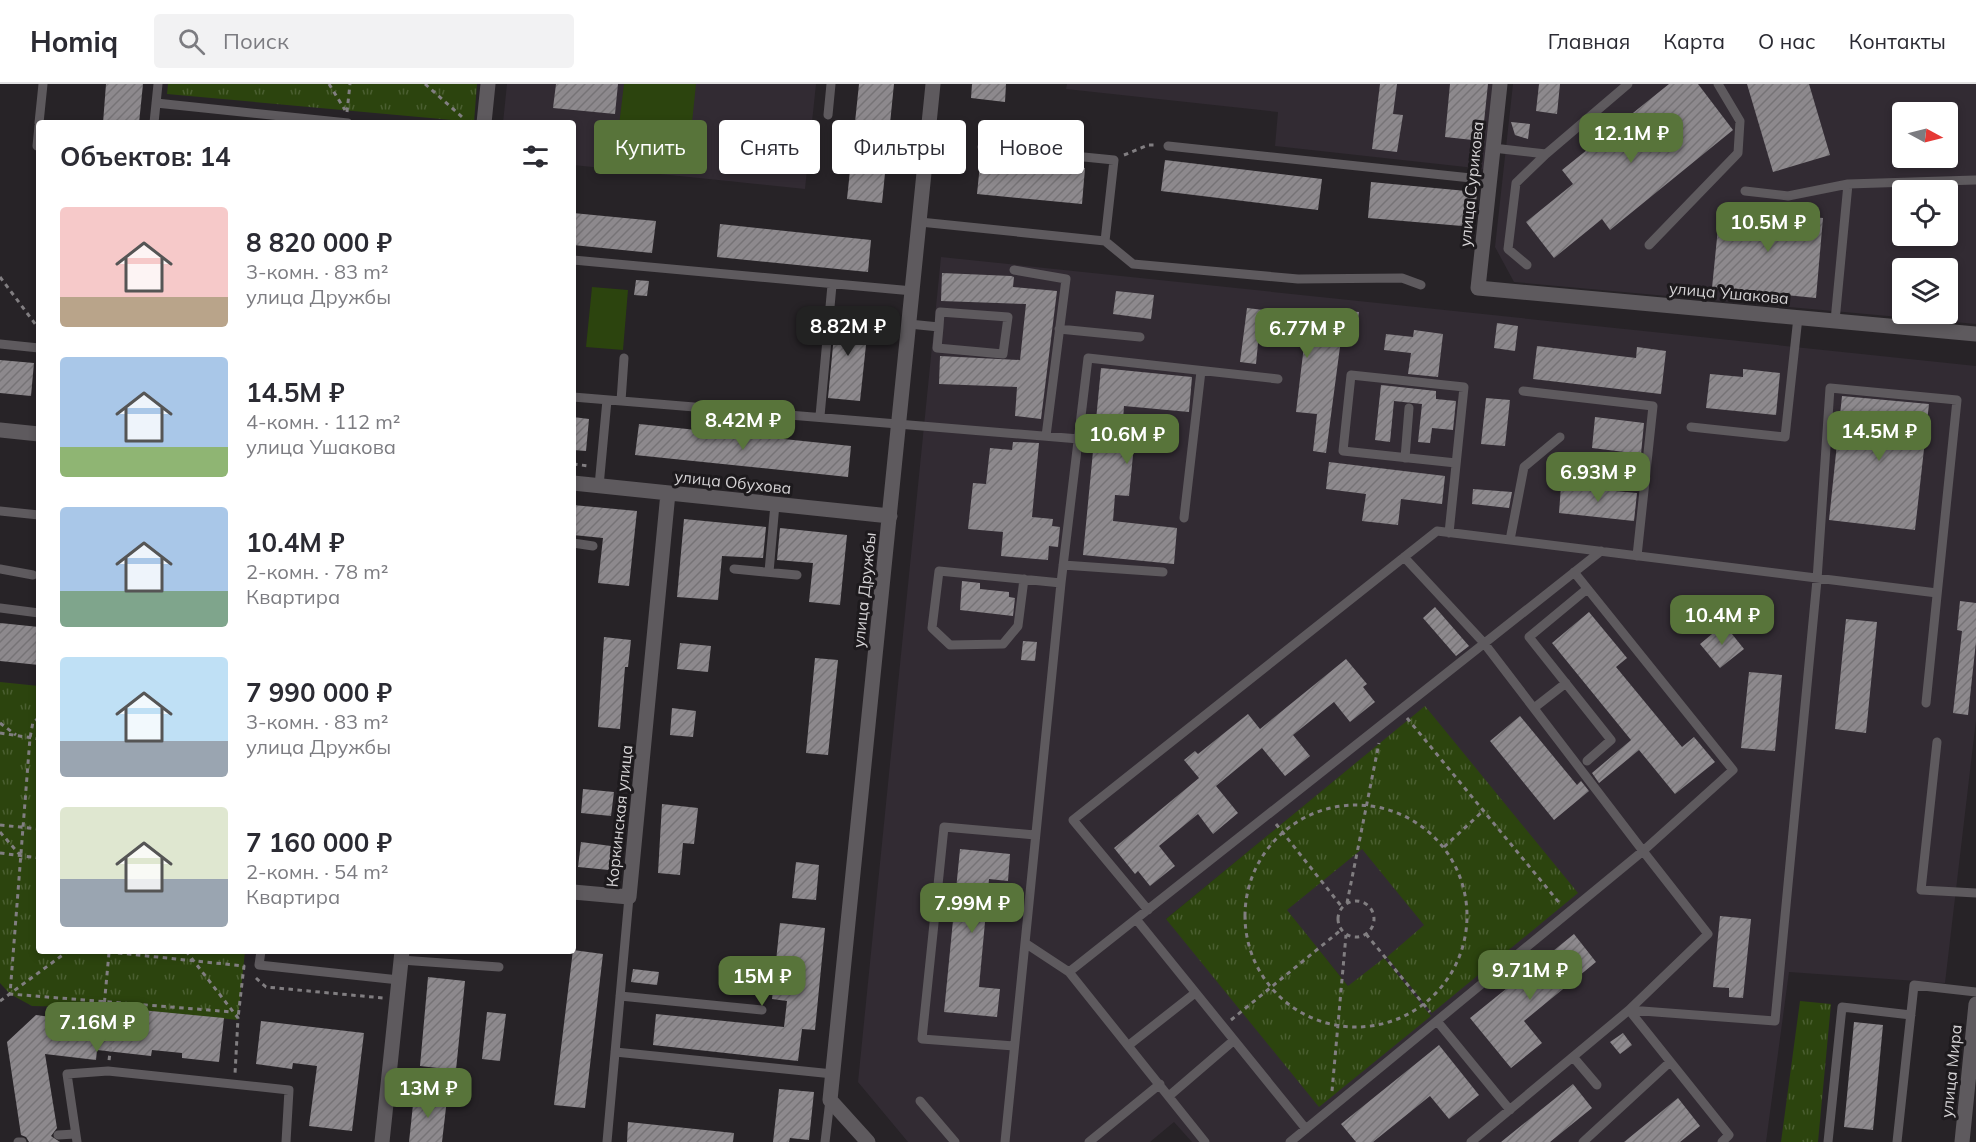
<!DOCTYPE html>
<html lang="ru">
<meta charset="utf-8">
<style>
body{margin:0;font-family:Mulish,sans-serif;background:#f2f2f3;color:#2b2b33;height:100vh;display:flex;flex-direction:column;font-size:22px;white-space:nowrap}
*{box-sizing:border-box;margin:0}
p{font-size:20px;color:#7c7c81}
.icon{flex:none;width:33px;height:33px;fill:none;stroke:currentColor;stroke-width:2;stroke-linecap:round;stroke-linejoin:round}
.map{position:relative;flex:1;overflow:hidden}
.side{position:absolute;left:36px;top:36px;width:540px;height:834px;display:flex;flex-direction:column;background:#fff;border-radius:6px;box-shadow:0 3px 9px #0003}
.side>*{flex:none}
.banner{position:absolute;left:594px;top:36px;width:570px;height:54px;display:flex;gap:12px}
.needle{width:39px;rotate:97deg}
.buttons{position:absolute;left:1892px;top:18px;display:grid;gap:12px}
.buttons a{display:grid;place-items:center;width:66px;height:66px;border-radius:6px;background:#fff;box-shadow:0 3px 9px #0003;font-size:30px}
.price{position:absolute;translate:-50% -51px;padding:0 14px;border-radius:12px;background:#58743a;color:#fff;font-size:20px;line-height:39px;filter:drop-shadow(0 2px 3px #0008)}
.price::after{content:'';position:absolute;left:50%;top:36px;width:18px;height:14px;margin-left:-9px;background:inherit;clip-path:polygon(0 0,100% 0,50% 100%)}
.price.active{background:#222;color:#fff}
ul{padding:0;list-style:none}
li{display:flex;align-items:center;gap:18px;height:150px;padding:0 24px}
li span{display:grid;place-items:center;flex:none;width:168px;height:120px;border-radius:6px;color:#555}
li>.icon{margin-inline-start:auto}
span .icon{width:72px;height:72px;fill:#fffc;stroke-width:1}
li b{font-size:26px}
h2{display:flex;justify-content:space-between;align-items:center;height:72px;padding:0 24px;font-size:26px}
.pill{padding:0 21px;border-radius:6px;background:#fff;box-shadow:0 3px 9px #0003;font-size:21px;line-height:54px}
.pill.active{background:#58743a;color:#fff}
header{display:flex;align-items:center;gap:36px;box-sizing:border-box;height:84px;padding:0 30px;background:#fff;border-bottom:2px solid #e1e1e2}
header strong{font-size:28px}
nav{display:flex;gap:33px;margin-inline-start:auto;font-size:21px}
.search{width:420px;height:54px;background:#f2f2f3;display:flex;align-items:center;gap:15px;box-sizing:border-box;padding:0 21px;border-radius:6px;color:#7c7c81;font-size:22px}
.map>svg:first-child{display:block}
.built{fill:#322b33;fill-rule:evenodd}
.park{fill:url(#park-tufts)}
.pitch{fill:#2c440e}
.building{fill:url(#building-hatch)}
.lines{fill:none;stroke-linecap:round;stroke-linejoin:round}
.path{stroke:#817e81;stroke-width:3;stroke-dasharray:4.5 4.5;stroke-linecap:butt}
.lane{stroke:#5e5a5e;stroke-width:9}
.street{stroke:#5e5a5e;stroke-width:15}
.secondary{stroke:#5e5a5e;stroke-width:15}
.labels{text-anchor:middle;stroke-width:6;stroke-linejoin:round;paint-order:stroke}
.street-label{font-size:16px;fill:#d4d2d4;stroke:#1d1a1d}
</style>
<header>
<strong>Homiq</strong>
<div class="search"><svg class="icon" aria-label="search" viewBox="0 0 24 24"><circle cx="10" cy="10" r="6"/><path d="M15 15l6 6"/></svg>Поиск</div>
<nav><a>Главная</a><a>Карта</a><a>О нас</a><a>Контакты</a></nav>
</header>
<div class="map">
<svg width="1976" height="1058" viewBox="0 0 1976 1058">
<defs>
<pattern id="park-tufts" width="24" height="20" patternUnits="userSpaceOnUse" patternTransform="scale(1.5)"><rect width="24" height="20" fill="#2c440e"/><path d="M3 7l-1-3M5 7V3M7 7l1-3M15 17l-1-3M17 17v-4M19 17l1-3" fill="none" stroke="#4a5e30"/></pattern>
<pattern id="building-hatch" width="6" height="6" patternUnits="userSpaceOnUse" patternTransform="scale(1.5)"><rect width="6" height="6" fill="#8d898d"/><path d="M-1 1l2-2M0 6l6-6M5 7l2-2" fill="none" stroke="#767376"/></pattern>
</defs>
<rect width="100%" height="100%" fill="#272327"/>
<path class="built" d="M 507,0 L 816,0 L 805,105 L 573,81 L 573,39 L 503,39 Z
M 1067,0 L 1494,0 L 1484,85 L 1275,62 L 1278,28 L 1066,5 Z
M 1513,0 L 1976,0 L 1976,240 L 1514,198 L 1495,163 ZM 1902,28 L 1947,28 L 1947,74 L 1902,74 ZM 1902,106 L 1947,106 L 1947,152 L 1902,152 ZM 1902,184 L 1947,184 L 1947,230 L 1902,230 Z
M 941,173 L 1976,282 L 1976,636 L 1945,899 L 1789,888 L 1766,1058 L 1192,1058 L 1174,1038 L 1150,1058 L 908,1058 L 858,998 ZM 1425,623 L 1433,929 L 1425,841 L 1362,764 L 1286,826 L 1348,902 L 1166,835 Z"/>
<path class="park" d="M 168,0 L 477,0 L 474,38 L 167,10 Z
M 0,598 L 39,602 L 39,867 L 245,867 L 238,936 L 120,924 L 32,922 L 10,910 L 0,899 Z
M 1425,622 L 1578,809 L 1432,929 L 1387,873 L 1424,841 L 1362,765 L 1287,826 L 1348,902 L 1384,874 L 1431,932 L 1319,1023 L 1166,835 Z
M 1800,917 L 1831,920 L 1818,1058 L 1781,1058 Z"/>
<path class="pitch" d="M 624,0 L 696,0 L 690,58 L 618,50 Z
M 592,203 L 628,206 L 623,266 L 586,263 Z"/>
<path class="building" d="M 106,0 L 143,0 L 139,39 L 103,39 Z
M 556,0 L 618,0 L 615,30 L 553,24 Z
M 859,0 L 894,0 L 882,119 L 847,115 Z
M 972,0 L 1006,0 L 1005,18 L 971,14 Z
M 1380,0 L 1397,0 L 1393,30 L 1403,31 L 1397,68 L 1372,65 Z
M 1450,0 L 1488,0 L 1482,57 L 1445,53 Z
M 1539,0 L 1560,0 L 1557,30 L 1536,27 Z
M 1669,0 L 1698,0 L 1733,46 L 1610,146 L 1602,135 L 1554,174 L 1526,138 L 1573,100 L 1562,86 Z
M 1747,0 L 1809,0 L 1830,71 L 1773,88 Z
M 1511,38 L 1530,40 L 1528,55 L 1515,51 Z
M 985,40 L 1006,42 L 1004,58 L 983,56 Z
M 981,70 L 1002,72 L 1002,76 L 1085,84 L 1082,120 L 977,110 Z
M 1165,76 L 1322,95 L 1318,126 L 1161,107 Z
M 1371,98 L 1477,108 L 1474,143 L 1368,134 Z
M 1720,124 L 1823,134 L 1816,214 L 1712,204 Z
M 573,129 L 656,137 L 652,169 L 573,161 Z
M 720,140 L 871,156 L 868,188 L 717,173 Z
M 942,189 L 1011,192 L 1014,193 L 1013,203 L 1057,207 L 1041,335 L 1015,332 L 1017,303 L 939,300 L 940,272 L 1020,276 L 1026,220 L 941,217 Z
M 636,196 L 649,197 L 647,212 L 634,211 Z
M 1116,207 L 1154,211 L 1151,235 L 1113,230 Z
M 1247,224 L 1330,234 L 1331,225 L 1359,228 L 1357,242 L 1343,240 L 1326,369 L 1313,367 L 1317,330 L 1296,328 L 1306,245 L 1260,239 L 1256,280 L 1240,278 Z
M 836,230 L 869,233 L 860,317 L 828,314 Z
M 1497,239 L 1518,242 L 1515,267 L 1494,264 Z
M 1414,246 L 1443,250 L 1438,293 L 1408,290 L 1411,269 L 1384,266 L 1386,250 L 1413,253 Z
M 1537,262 L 1636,274 L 1637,263 L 1666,267 L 1661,310 L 1533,295 Z
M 0,276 L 34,279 L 31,312 L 0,309 Z
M 1101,284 L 1192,293 L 1189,328 L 1124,322 L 1122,349 L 1135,351 L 1129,412 L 1115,411 L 1113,437 L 1177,444 L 1174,480 L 1083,471 Z
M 1743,285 L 1780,289 L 1776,331 L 1706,324 L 1710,290 L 1743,293 Z
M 1381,301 L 1436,307 L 1436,315 L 1456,317 L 1453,346 L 1432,344 L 1430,359 L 1418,358 L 1422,320 L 1394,317 L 1390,358 L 1375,356 Z
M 1842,312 L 1929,320 L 1915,446 L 1829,436 Z
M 1486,314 L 1510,316 L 1505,362 L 1481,360 Z
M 573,333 L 589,335 L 586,367 L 573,366 Z
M 1595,333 L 1644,339 L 1641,370 L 1592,364 Z
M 639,340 L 851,362 L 848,393 L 635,371 Z
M 1013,358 L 1039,359 L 1032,433 L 1053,435 L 1052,442 L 1060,443 L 1058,463 L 1049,462 L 1048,476 L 1001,472 L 1003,448 L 968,445 L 973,399 L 986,400 L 990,364 L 1012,366 Z
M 1329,378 L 1445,392 L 1442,420 L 1401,415 L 1398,441 L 1362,437 L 1366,410 L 1326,405 Z
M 1561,402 L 1637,409 L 1634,437 L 1559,429 Z
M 1473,405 L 1512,408 L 1509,424 L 1472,420 Z
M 573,421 L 637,427 L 629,502 L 598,499 L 603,454 L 573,451 Z
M 684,435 L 766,443 L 763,474 L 722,472 L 718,516 L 677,513 Z
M 780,444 L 847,451 L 840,521 L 809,518 L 813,479 L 777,476 Z
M 962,497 L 980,499 L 980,505 L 1009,508 L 1009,513 L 1015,514 L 1013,532 L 960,526 Z
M 1960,517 L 1976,519 L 1976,558 L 1968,631 L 1953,629 L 1962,547 L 1957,546 Z
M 1435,523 L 1469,562 L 1456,572 L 1423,534 Z
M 1589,528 L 1627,574 L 1616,583 L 1682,663 L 1694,653 L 1715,678 L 1675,710 L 1639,666 L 1599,699 L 1592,689 L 1631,656 L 1552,559 Z
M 1846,535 L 1877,538 L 1866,649 L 1835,645 Z
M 0,539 L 39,543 L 39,581 L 0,577 Z
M 1724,540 L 1744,565 L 1720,584 L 1700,560 Z
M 604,553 L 631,556 L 628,583 L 625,583 L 620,645 L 598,643 Z
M 1023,557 L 1037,558 L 1035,577 L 1021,576 Z
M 680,559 L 711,562 L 708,588 L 677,585 Z
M 815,574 L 838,576 L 828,671 L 806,669 Z
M 1346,575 L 1367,600 L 1363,603 L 1375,618 L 1350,638 L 1334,618 L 1293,651 L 1310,672 L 1285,692 L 1262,664 L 1216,702 L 1238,729 L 1213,750 L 1198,730 L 1159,762 L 1175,782 L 1150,802 L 1138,787 L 1135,790 L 1114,764 L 1199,694 L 1184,676 L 1195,667 L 1198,670 L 1248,630 L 1260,645 Z
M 1749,588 L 1782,591 L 1775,667 L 1741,664 Z
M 672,624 L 696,627 L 693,653 L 670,651 Z
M 1520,632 L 1577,701 L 1581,697 L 1589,707 L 1554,736 L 1490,657 Z
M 583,705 L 614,708 L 611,732 L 581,729 Z
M 662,720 L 698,724 L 694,760 L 683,759 L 680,791 L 658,789 Z
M 581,758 L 611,762 L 609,786 L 578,783 Z
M 960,765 L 1010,770 L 1008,797 L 989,795 L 979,903 L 1000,905 L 997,933 L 944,928 Z
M 796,778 L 819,781 L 816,816 L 792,814 Z
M 1720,832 L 1751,835 L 1743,914 L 1729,913 L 1729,904 L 1713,903 Z
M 780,839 L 825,844 L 815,946 L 802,945 L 798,977 L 653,961 L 656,930 L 784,943 L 787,917 L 772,915 Z
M 1574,850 L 1596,878 L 1524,937 L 1542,959 L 1511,984 L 1470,934 Z
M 573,866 L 603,870 L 585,1024 L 554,1021 Z
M 633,885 L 659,888 L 657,901 L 631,898 Z
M 428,893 L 465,897 L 456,986 L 420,982 Z
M 120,924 L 224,934 L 219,978 L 182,974 L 182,969 L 152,966 L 151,972 L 97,966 L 96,976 L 45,970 L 57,1044 L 51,1052 L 60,1058 L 29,1058 L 26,1053 L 21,1051 L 7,958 L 36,931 L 118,942 Z
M 487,928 L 506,930 L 500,977 L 482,975 Z
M 261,937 L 364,949 L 352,1047 L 309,1042 L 317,982 L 293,979 L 292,985 L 256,980 Z
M 1854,938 L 1883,941 L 1873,1046 L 1844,1043 Z
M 1623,949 L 1632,961 L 1620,970 L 1610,958 Z
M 1439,961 L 1479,1011 L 1449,1035 L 1430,1012 L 1373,1058 L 1356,1058 L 1341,1040 Z
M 1573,1000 L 1592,1024 L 1550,1058 L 1501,1058 Z
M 779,1005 L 814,1008 L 809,1056 L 790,1054 L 789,1058 L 773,1058 Z
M 414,1011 L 447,1015 L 442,1058 L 409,1058 Z
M 1678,1014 L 1700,1042 L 1680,1058 L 1624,1058 Z
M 628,1038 L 734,1049 L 733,1058 L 627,1058 Z"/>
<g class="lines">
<path class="path" d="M 329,0 L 345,26
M 425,0 L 462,33 L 464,39
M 347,28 L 350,0
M 1124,71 L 1148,61 L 1158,61
M 0,193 L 39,245
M 573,380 L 589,382
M 39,634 L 33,638 L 30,654 L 10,910 L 233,928
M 1407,634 L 1561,821
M 0,639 L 16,651
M 0,649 L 39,655
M1245 832a111 111 0 1 1 222 0a111 111 0 1 1-222 0Z
M 1276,740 L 1342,823
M 0,741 L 39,745
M 0,748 L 20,771
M 1444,763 L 1483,727
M 0,769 L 39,774
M1338 835a18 18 0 1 1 36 0a18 18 0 1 1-36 0Z
M 1347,819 L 1379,659
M 1366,850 L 1430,928
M 186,867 L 238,934 L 235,990
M 109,868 L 244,882 L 238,934
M 109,869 L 104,923 L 114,931 L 109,977
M 256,894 L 266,903 L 383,914
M 0,917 L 68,867
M 1231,936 L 1341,846
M 1332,1007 L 1346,851"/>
<path class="lane" d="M 156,19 L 348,39
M 828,31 L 831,0
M 39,39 L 43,0
M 154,39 L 158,0
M 37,62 L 39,42
M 1168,62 L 1490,96
M 1493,64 L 1546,70 L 1628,0
M 1745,107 L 1788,112 L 1848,100 L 1975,96
M 920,138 L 1105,157 L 1114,76 L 982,63
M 1105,157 L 1133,180 L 1298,195 L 1402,194 L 1421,201
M 1649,161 L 1738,69 L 1740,37 L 1718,0
M 573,176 L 913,207
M 1527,181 L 1508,165 L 1516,99 L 1546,70
M 1014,186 L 1066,195 L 1046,352
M 1835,237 L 1848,100
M 909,240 L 939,243 L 940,228 L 1008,233 L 1003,270 L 937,264 L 939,243
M 1059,245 L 1140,253
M 0,260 L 39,264
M 1523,307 L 1653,322 L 1637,472
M 573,313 L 1079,355
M 621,317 L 624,274
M 820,332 L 832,201
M 1691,343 L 1785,353 L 1798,233
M 1405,374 L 1409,324
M 599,402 L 607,316
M 0,427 L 39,431
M 1184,434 L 1201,287
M 1449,449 L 1464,303 L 1351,291 L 1343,367 L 1456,379
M 1510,456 L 1524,383 L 1560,353
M 573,459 L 593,462
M 1063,481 L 1163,488
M 0,485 L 33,491
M 734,485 L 797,491
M 769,488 L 775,420
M 1024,495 L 1018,542 L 1003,560 L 950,561 L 932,544 L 939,487 L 1061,499
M 0,524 L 39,529
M 1534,624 L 1566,599
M 1937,658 L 1921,806 L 1976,809
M 1587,677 L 1611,656 L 1529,553 L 1587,505
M 1148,826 L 1073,736 L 1437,447 L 1937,509
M 1136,835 L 1306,1045
M 261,867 L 259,881 L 399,896
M 401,876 L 499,883
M 1069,888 L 1601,467
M 620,912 L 762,926
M 1629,926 L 1775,937 L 1817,496 L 1830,304 L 1957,316 L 1926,619
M 1629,926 L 1729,1051 L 1722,1058
M 1437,937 L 1510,1026
M 1129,961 L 1195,909
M 1014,962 L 922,955 L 944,743 L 1035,751
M 615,968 L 833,990
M 1574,974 L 1597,1001
M 1169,1012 L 1233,957
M 920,1017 L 955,1058
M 58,1051 L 75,1050
M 18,1058 L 22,1058
M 77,1058 L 67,990 L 108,987 L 289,1006 L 286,1058
M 607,1058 L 629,813
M 825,1058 L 830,1016
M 1005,1058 L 1025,859
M 1089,1058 L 1160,1000
M 1205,1058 L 1069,888 L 1025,859 L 1061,499 L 1088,274 L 1278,295
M 1290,1058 L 1643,767 L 1484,559 L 1404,473
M 1471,1058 L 1629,926 L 1708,850 L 1643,767 L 1733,686 L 1574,488
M 1583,1058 L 1670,978
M 1828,1058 L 1842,923 L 1911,931
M 1897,1058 L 1914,901 L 1976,908"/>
<path class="street" d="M 1500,0 L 1478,204 L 1976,250
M 484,39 L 488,0
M 0,346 L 39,350
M 573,399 L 890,432
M 573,808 L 629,813 L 668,409
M 382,1058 L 402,867
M 868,1058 L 830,1016 L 933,0"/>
<path class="secondary" d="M 1962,1058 L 1976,920"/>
</g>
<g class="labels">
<g class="street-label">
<text transform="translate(1471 100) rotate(-84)" y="6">улица Сурикова</text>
<text transform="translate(1729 209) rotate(5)" y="6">улица Ушакова</text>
<text transform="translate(733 398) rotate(6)" y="6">улица Обухова</text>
<text transform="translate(864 506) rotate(-84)" y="6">улица Дружбы</text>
<text transform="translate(619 732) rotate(-84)" y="6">Коркинская улица</text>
<text transform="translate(1951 987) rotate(-84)" y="6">улица Мира</text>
</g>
</g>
</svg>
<div class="buttons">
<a><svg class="needle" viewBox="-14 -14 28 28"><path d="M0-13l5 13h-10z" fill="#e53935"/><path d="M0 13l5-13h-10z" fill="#7c7c81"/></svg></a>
<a><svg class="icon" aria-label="locate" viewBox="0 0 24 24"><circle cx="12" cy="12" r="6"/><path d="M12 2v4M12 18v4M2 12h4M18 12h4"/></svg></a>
<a><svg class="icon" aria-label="layers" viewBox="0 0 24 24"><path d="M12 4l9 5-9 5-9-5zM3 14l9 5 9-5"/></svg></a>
</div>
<b class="price" style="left:1631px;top:80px">12.1M ₽</b>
<b class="price" style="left:1768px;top:169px">10.5M ₽</b>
<b class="price active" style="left:848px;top:273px">8.82M ₽</b>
<b class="price" style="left:1307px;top:275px">6.77M ₽</b>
<b class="price" style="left:743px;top:367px">8.42M ₽</b>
<b class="price" style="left:1879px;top:378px">14.5M ₽</b>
<b class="price" style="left:1127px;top:381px">10.6M ₽</b>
<b class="price" style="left:1598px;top:419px">6.93M ₽</b>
<b class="price" style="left:1722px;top:562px">10.4M ₽</b>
<b class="price" style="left:972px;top:850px">7.99M ₽</b>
<b class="price" style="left:1530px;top:917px">9.71M ₽</b>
<b class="price" style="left:762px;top:923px">15M ₽</b>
<b class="price" style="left:97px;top:969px">7.16M ₽</b>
<b class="price" style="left:428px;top:1035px">13M ₽</b>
<div class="banner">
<a class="pill active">Купить</a>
<a class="pill">Снять</a>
<a class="pill">Фильтры</a>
<a class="pill">Новое</a>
</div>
<section class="side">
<h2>Объектов: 14<svg class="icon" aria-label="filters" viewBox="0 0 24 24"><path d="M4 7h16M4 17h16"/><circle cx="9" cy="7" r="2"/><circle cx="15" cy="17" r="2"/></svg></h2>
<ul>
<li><span style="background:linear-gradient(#f6c9c9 75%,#b9a48a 0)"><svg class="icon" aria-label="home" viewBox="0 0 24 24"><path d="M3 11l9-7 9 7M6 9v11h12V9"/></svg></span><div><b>8 820 000 ₽</b><p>3-комн. · 83 m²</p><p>улица Дружбы</p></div></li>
<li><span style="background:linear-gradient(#a9c7e8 75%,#8fb573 0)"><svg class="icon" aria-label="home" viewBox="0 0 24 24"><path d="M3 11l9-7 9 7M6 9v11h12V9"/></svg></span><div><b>14.5M ₽</b><p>4-комн. · 112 m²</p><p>улица Ушакова</p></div></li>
<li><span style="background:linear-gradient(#a9c7e8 70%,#7fa58c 0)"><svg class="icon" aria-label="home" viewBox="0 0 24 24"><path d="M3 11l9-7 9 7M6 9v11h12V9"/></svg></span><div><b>10.4M ₽</b><p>2-комн. · 78 m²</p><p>Квартира</p></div></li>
<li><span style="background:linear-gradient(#bfe0f5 70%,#9aa5b1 0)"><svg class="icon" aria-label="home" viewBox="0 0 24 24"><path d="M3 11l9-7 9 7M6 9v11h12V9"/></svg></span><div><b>7 990 000 ₽</b><p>3-комн. · 83 m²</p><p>улица Дружбы</p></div></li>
<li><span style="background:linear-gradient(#dfe7d0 60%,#9aa5b1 0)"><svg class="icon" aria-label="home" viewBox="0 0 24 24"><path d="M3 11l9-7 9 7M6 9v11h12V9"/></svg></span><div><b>7 160 000 ₽</b><p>2-комн. · 54 m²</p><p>Квартира</p></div></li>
</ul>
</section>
</div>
